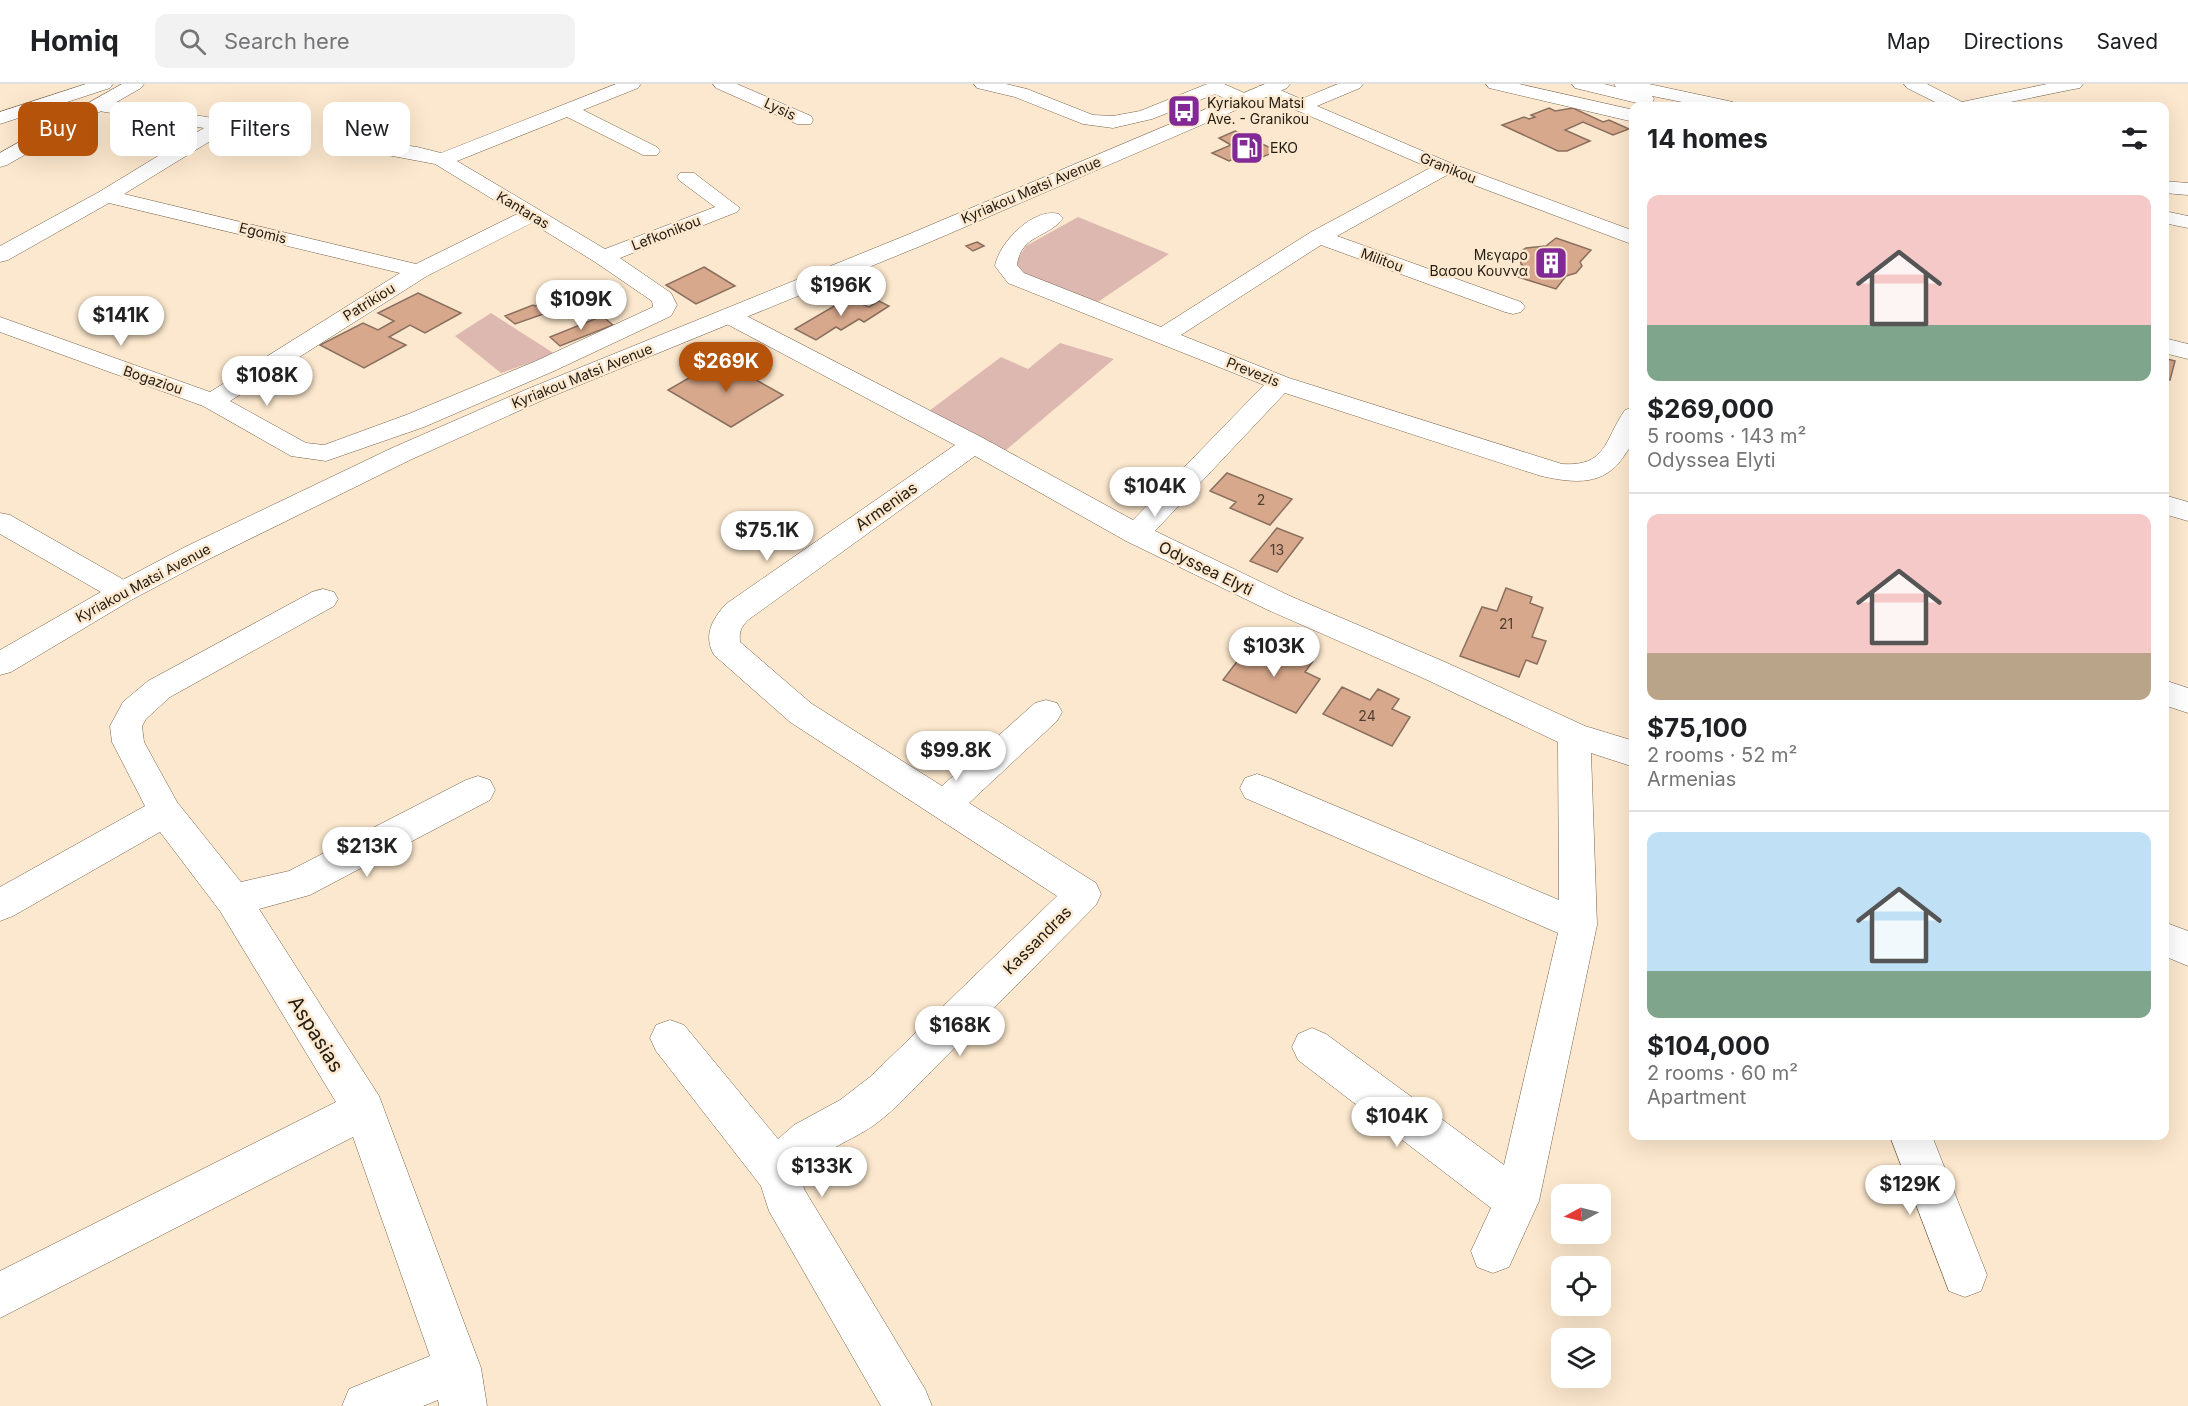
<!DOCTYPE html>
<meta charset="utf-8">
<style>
body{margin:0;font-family:Inter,sans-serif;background:#f2f2f2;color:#202124;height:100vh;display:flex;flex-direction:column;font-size:22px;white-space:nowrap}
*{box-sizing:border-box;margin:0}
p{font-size:20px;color:#757577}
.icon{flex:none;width:33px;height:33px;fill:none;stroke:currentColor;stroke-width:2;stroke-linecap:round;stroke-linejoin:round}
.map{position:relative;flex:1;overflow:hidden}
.sheet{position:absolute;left:1629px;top:18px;width:540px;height:1038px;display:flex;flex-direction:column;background:#fff;border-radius:12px;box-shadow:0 6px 24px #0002}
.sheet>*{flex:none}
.guide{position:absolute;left:18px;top:18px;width:570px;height:54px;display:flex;gap:12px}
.needle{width:39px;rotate:263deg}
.tools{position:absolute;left:1551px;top:1100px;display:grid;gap:12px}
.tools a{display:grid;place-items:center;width:60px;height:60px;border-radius:12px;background:#fff;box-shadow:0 6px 24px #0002;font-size:30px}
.price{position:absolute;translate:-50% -51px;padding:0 14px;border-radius:21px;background:#fff;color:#222;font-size:20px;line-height:39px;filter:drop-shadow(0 2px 3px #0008)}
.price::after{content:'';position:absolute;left:50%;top:36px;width:18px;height:14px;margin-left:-9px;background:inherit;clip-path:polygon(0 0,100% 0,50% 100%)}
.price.current{background:#b45309;color:#fff}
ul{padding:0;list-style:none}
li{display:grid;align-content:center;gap:12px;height:318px;padding:0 18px}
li+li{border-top:2px solid #e0e0e0}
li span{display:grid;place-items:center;height:186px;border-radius:12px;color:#555}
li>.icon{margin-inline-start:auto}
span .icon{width:108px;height:108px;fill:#fffc;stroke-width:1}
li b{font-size:26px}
h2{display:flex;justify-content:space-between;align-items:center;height:72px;padding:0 18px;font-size:26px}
.pill{padding:0 21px;border-radius:12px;background:#fff;box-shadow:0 6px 24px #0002;font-size:21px;line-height:54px}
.pill.current{background:#b45309;color:#fff}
header{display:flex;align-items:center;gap:36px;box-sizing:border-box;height:84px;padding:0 30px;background:#fff;border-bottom:2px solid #e0e0e0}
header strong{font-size:28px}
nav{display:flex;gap:33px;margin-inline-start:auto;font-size:21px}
.search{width:420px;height:54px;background:#f2f2f2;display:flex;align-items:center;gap:15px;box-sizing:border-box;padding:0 21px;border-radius:12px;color:#757577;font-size:22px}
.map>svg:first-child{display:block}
.green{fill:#ddb8b1}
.building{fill:#d7a88c;stroke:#8a6f5f;stroke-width:1.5}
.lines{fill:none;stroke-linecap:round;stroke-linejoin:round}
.minor-casing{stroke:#74624b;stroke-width:1}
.tertiary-casing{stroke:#74624b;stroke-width:1}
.secondary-casing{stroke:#74624b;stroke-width:1}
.minor{fill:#fff;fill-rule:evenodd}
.tertiary{fill:#fff;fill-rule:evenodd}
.secondary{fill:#fff;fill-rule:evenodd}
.labels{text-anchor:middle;stroke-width:5;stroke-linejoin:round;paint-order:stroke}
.far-poi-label{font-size:14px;fill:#231c12;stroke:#fce8ce;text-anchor:start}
.far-street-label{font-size:14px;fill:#231c12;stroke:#fce8ce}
.number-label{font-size:14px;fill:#503f30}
.street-label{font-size:16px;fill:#231c12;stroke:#fce8ce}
.near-street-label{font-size:20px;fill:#231c12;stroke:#fce8ce}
</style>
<header>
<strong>Homiq</strong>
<div class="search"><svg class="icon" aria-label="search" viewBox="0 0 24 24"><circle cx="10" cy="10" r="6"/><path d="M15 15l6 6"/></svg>Search here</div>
<nav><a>Map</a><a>Directions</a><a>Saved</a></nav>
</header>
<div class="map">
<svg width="2188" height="1322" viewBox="0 0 2188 1322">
<rect width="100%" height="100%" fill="#fce8ce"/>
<path class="green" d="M 1078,133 L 1169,170 L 1089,224 L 1018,189 L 1018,175 L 1026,162 Z
M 491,229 L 555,270 L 501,289 L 455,252 Z
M 1060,259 L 1114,275 L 1006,366 L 929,327 L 1001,273 L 1028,285 Z"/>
<path class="building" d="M 1549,24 L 1555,27 L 1573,24 L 1603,38 L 1609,36 L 1629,45 L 1613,51 L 1583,38 L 1565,46 L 1590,57 L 1567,67 L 1558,67 L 1502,41 L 1524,33 L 1529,35 L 1535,33 L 1531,31 Z
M 1235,47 L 1245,52 L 1277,67 L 1260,74 L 1248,68 L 1229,77 L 1212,69 L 1231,61 L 1219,54 Z
M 1556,154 L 1591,166 L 1580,178 L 1582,182 L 1576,189 L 1566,192 L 1556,205 L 1518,193 L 1526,184 L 1521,180 L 1520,168 L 1526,164 L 1546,162 Z
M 977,158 L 984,162 L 973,167 L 966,162 Z
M 704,183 L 735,202 L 696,220 L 666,201 Z
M 418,209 L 461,229 L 425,249 L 410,241 L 389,253 L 406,261 L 364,284 L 320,261 L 363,239 L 378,246 L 394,237 L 378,229 Z
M 853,211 L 867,218 L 864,221 L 869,223 L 879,217 L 889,222 L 864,238 L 859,235 L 841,246 L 836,243 L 816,256 L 795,245 Z
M 543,219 L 552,227 L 515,240 L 505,232 L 533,221 L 535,222 Z
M 602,232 L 613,241 L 560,262 L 550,253 Z
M 2164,274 L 2175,277 L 2170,296 L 2164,294 Z
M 720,276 L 783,311 L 731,343 L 668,306 Z
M 1227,389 L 1292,415 L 1270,441 L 1230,424 L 1236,418 L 1210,407 Z
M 1277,444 L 1303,454 L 1277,488 L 1250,477 Z
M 1506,504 L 1532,513 L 1530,519 L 1543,524 L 1532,553 L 1546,557 L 1537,580 L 1526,576 L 1519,593 L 1460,572 L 1482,523 L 1497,527 Z
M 1248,563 L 1279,576 L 1287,565 L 1313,577 L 1305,588 L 1320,595 L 1296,629 L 1223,596 Z
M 1342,603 L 1370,616 L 1378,605 L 1399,615 L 1392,625 L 1410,633 L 1392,662 L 1323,630 Z"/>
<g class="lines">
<g class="minor-casing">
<path id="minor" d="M 86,0 L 113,0 L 110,4 L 0,40 L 0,28 Z
M 616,0 L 641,0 L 638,4 L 583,26 L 657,63 L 660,67 L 657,71 L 643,71 L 567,33 L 457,77 L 605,165 L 715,123 L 680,97 L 677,93 L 680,89 L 694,89 L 740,124 L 737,128 L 620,174 L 671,209 L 677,221 L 671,232 L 554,287 L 424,343 L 326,377 L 291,372 L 203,322 L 0,248 L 0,233 L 210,308 L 400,189 L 109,119 L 8,176 L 0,178 L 0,162 L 99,108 L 204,44 L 99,27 L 92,25 L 90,21 L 92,17 L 99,15 L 290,47 L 297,49 L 300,53 L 297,57 L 290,59 L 225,48 L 124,110 L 416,180 L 517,130 L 435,80 L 366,67 L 363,63 L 366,59 L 373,57 L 417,63 L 441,69 ZM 532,139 L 595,178 L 652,217 L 653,223 L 536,277 L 406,331 L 324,361 L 306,359 L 230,317 L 427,192 Z
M 713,0 L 737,0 L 811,32 L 813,36 L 811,40 L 797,40 L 716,4 Z
M 974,0 L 1006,0 L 1027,5 L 1093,31 L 1113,32 L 1140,27 L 1207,0 L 1224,0 L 1249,11 L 1251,15 L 1249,19 L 1235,19 L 1215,10 L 1152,35 L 1113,44 L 1083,40 L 1015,13 L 977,4 Z
M 1338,0 L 1363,0 L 1360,4 L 1317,22 L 1453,80 L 1634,147 L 1634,161 L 1447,91 L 1337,152 L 1521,218 L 1525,223 L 1521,228 L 1513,230 L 1505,228 L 1321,161 L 1181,251 L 1289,294 L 1562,380 C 1607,383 1604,356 1625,326 L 1634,323 C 1634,334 1636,346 1634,356 C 1632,362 1627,367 1624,372 C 1604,403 1573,399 1541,392 L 1285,309 L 1155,447 L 1290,512 L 1445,578 L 1585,642 L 1634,657 L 1634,683 L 1591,669 L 1597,841 L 1539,1117 L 1509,1183 L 1493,1189 L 1477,1183 L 1471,1167 L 1491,1124 L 1298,976 L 1292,963 L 1298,950 L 1312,944 L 1326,950 L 1504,1081 L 1558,849 L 1245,714 L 1240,704 L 1245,694 L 1257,690 L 1269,694 L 1559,816 L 1558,658 L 1423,594 L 1268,526 L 1126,457 L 975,372 L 748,536 C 741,543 739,548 740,558 L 812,620 L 942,702 L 1035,619 L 1046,616 L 1057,619 L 1062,628 L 1057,637 L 969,719 L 1096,799 L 1101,810 L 1096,821 L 898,1021 C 888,1030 877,1040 865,1047 C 841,1061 817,1069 802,1093 L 804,1105 L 925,1305 L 932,1322 L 881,1322 L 769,1127 L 761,1102 L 656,967 L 650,954 L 656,941 L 670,936 L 684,941 L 778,1055 L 794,1041 L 840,1016 L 870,993 L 1057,812 L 790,638 L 714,571 C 703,552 712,535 726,520 L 955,361 L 721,237 L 717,232 L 721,227 L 729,225 L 737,227 L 983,354 L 1133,436 L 1264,301 L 1008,199 L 995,182 C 999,158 1034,123 1059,130 L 1063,134 C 1049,154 1021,150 1017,181 L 1024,189 L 1161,243 L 1311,148 L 1430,84 L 1259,10 L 1256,6 L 1259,2 L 1271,2 L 1301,15 Z
M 1486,0 L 1519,0 L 1634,26 L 1634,38 L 1489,4 Z
M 1904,0 L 1927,0 L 1962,18 L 2047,0 L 2083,0 L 2080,4 L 2074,5 L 1991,22 L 1943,22 L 1907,4 Z
M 2164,97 L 2188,99 L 2188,111 L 2164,109 Z
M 2164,254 L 2188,260 L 2188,275 L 2164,269 Z
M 2164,411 L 2188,418 L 2188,437 L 2164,430 Z
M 0,429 L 10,431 L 133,501 L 138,508 L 133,515 L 123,518 L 113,515 L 0,450 Z
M 323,505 L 334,508 L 338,515 L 334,522 L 170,613 L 146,635 L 142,642 L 144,658 L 177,718 L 241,798 L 289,787 L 466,696 L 478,692 L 490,696 L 495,706 L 490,716 L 310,811 L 259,825 L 379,1012 L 481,1284 L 487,1322 L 439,1322 L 438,1316 L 423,1322 L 342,1322 L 349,1305 L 430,1272 L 353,1053 L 0,1234 L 0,1187 L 336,1018 L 220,827 L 160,748 L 13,832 L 0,837 L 0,803 L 145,722 L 112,658 L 110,642 L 123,618 L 148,597 L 312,508 Z
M 2164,596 L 2188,604 L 2188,629 L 2164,621 Z
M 2164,838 L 2188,847 L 2188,882 L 2164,872 Z
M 1890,1052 L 1932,1052 L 1987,1191 L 1981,1207 L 1965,1213 L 1949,1207 Z"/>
</g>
<g class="tertiary-casing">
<path id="tertiary" d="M 122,0 L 144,0 L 141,4 L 7,81 L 0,83 L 0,69 Z"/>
</g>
<g class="secondary-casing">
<path id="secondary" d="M 1265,0 L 1290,0 L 1287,4 L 923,161 L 543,316 L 410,376 L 205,477 L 133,515 L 11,588 L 0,591 L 0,566 L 113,501 L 185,463 L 392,364 L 525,306 L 907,151 Z
M 1572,0 L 1604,0 L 1616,3 L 1614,0 L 1649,0 L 1733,18 L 1735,22 L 1702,22 L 1652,12 L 1654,15 L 1652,19 L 1645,21 L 1575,4 Z
M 2164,127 L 2188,132 L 2188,144 L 2164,139 Z"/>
</g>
<use href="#minor" class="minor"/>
<use href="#tertiary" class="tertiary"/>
<use href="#secondary" class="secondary"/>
</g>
<defs>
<g id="bus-square" transform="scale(1.725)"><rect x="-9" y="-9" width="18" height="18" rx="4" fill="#832995" stroke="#fce8ce"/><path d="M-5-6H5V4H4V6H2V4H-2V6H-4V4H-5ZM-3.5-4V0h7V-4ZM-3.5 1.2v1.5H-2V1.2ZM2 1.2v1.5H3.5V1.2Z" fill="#fff"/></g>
<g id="fuel-square" transform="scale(1.725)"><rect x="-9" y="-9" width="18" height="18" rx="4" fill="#832995" stroke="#fce8ce"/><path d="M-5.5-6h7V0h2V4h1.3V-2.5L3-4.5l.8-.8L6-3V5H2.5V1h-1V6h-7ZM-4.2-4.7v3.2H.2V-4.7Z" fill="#fff"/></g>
<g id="building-square" transform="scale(1.725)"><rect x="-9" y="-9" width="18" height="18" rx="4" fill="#832995" stroke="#fce8ce"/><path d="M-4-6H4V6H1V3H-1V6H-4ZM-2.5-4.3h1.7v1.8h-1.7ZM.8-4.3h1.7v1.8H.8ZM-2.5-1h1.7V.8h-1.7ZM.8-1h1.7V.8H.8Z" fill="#fff"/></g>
</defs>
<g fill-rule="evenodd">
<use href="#bus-square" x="1184" y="27"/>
<use href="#fuel-square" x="1247" y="64"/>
<use href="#building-square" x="1551" y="179"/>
</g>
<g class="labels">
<g class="far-poi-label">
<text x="1207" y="24">Kyriakou Matsi<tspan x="1207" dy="16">Ave. - Granikou</tspan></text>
<text x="1270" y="69">EKO</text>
<text x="1528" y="176" text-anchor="end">Μεγαρο<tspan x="1528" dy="16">Βασου Κουννα</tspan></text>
</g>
<g class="far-street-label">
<text transform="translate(780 25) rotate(25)" y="5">Lysis</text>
<text transform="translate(1448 84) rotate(22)" y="5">Granikou</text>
<text transform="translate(1031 106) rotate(-23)" y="5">Kyriakou Matsi Avenue</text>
<text transform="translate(523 126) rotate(31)" y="5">Kantaras</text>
<text transform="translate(263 149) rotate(14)" y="5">Egomis</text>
<text transform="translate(666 149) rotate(-21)" y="5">Lefkonikou</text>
<text transform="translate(1382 176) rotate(20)" y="5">Militou</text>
<text transform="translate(369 218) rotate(-32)" y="5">Patrikiou</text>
<text transform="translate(1253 288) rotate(22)" y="5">Prevezis</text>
<text transform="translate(582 292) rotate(-22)" y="5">Kyriakou Matsi Avenue</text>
<text transform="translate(153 296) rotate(19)" y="5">Bogaziou</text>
<text transform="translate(143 499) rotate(-28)" y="5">Kyriakou Matsi Avenue</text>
</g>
<g class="number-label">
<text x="1261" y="421">2</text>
<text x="1277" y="471">13</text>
<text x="1506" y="545">21</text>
<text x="1367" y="637">24</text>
</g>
<g class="street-label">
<text transform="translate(886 422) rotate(-35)" y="6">Armenias</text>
<text transform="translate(1206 484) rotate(26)" y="6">Odyssea Elyti</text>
<text transform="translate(1037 856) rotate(-45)" y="6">Kassandras</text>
</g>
<g class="near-street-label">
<text transform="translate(316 950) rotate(58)" y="7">Aspasias</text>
</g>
</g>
</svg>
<div class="tools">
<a><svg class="needle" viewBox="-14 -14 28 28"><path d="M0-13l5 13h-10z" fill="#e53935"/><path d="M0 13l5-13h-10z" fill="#757577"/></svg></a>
<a><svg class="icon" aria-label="locate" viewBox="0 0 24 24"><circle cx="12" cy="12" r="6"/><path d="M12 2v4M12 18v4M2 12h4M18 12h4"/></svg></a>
<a><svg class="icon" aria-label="layers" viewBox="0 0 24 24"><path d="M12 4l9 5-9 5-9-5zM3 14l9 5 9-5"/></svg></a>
</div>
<b class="price" style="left:841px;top:233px">$196K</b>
<b class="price" style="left:581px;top:247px">$109K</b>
<b class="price" style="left:121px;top:263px">$141K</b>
<b class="price current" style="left:726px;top:309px">$269K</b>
<b class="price" style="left:267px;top:323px">$108K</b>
<b class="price" style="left:1155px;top:434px">$104K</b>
<b class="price" style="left:767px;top:478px">$75.1K</b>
<b class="price" style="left:1274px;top:594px">$103K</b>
<b class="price" style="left:956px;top:698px">$99.8K</b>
<b class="price" style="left:367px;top:794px">$213K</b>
<b class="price" style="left:960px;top:973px">$168K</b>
<b class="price" style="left:1397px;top:1064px">$104K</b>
<b class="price" style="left:822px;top:1114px">$133K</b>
<b class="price" style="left:1910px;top:1132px">$129K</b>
<div class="guide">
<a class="pill current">Buy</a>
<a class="pill">Rent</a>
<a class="pill">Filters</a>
<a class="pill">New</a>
</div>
<section class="sheet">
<h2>14 homes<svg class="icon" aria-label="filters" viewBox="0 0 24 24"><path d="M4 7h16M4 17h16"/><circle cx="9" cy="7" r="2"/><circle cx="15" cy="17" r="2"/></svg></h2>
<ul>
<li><span style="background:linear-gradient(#f6c9c9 70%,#7fa58c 0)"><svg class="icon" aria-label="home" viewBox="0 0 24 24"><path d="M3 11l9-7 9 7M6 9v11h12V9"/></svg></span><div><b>$269,000</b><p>5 rooms · 143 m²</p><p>Odyssea Elyti</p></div></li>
<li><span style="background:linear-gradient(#f6c9c9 75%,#b9a48a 0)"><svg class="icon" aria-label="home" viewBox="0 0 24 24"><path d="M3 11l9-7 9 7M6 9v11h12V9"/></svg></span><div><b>$75,100</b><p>2 rooms · 52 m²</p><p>Armenias</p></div></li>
<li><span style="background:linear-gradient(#bfe0f5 75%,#7fa58c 0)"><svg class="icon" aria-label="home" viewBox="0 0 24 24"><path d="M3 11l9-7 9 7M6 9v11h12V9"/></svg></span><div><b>$104,000</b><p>2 rooms · 60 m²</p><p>Apartment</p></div></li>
</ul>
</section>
</div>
